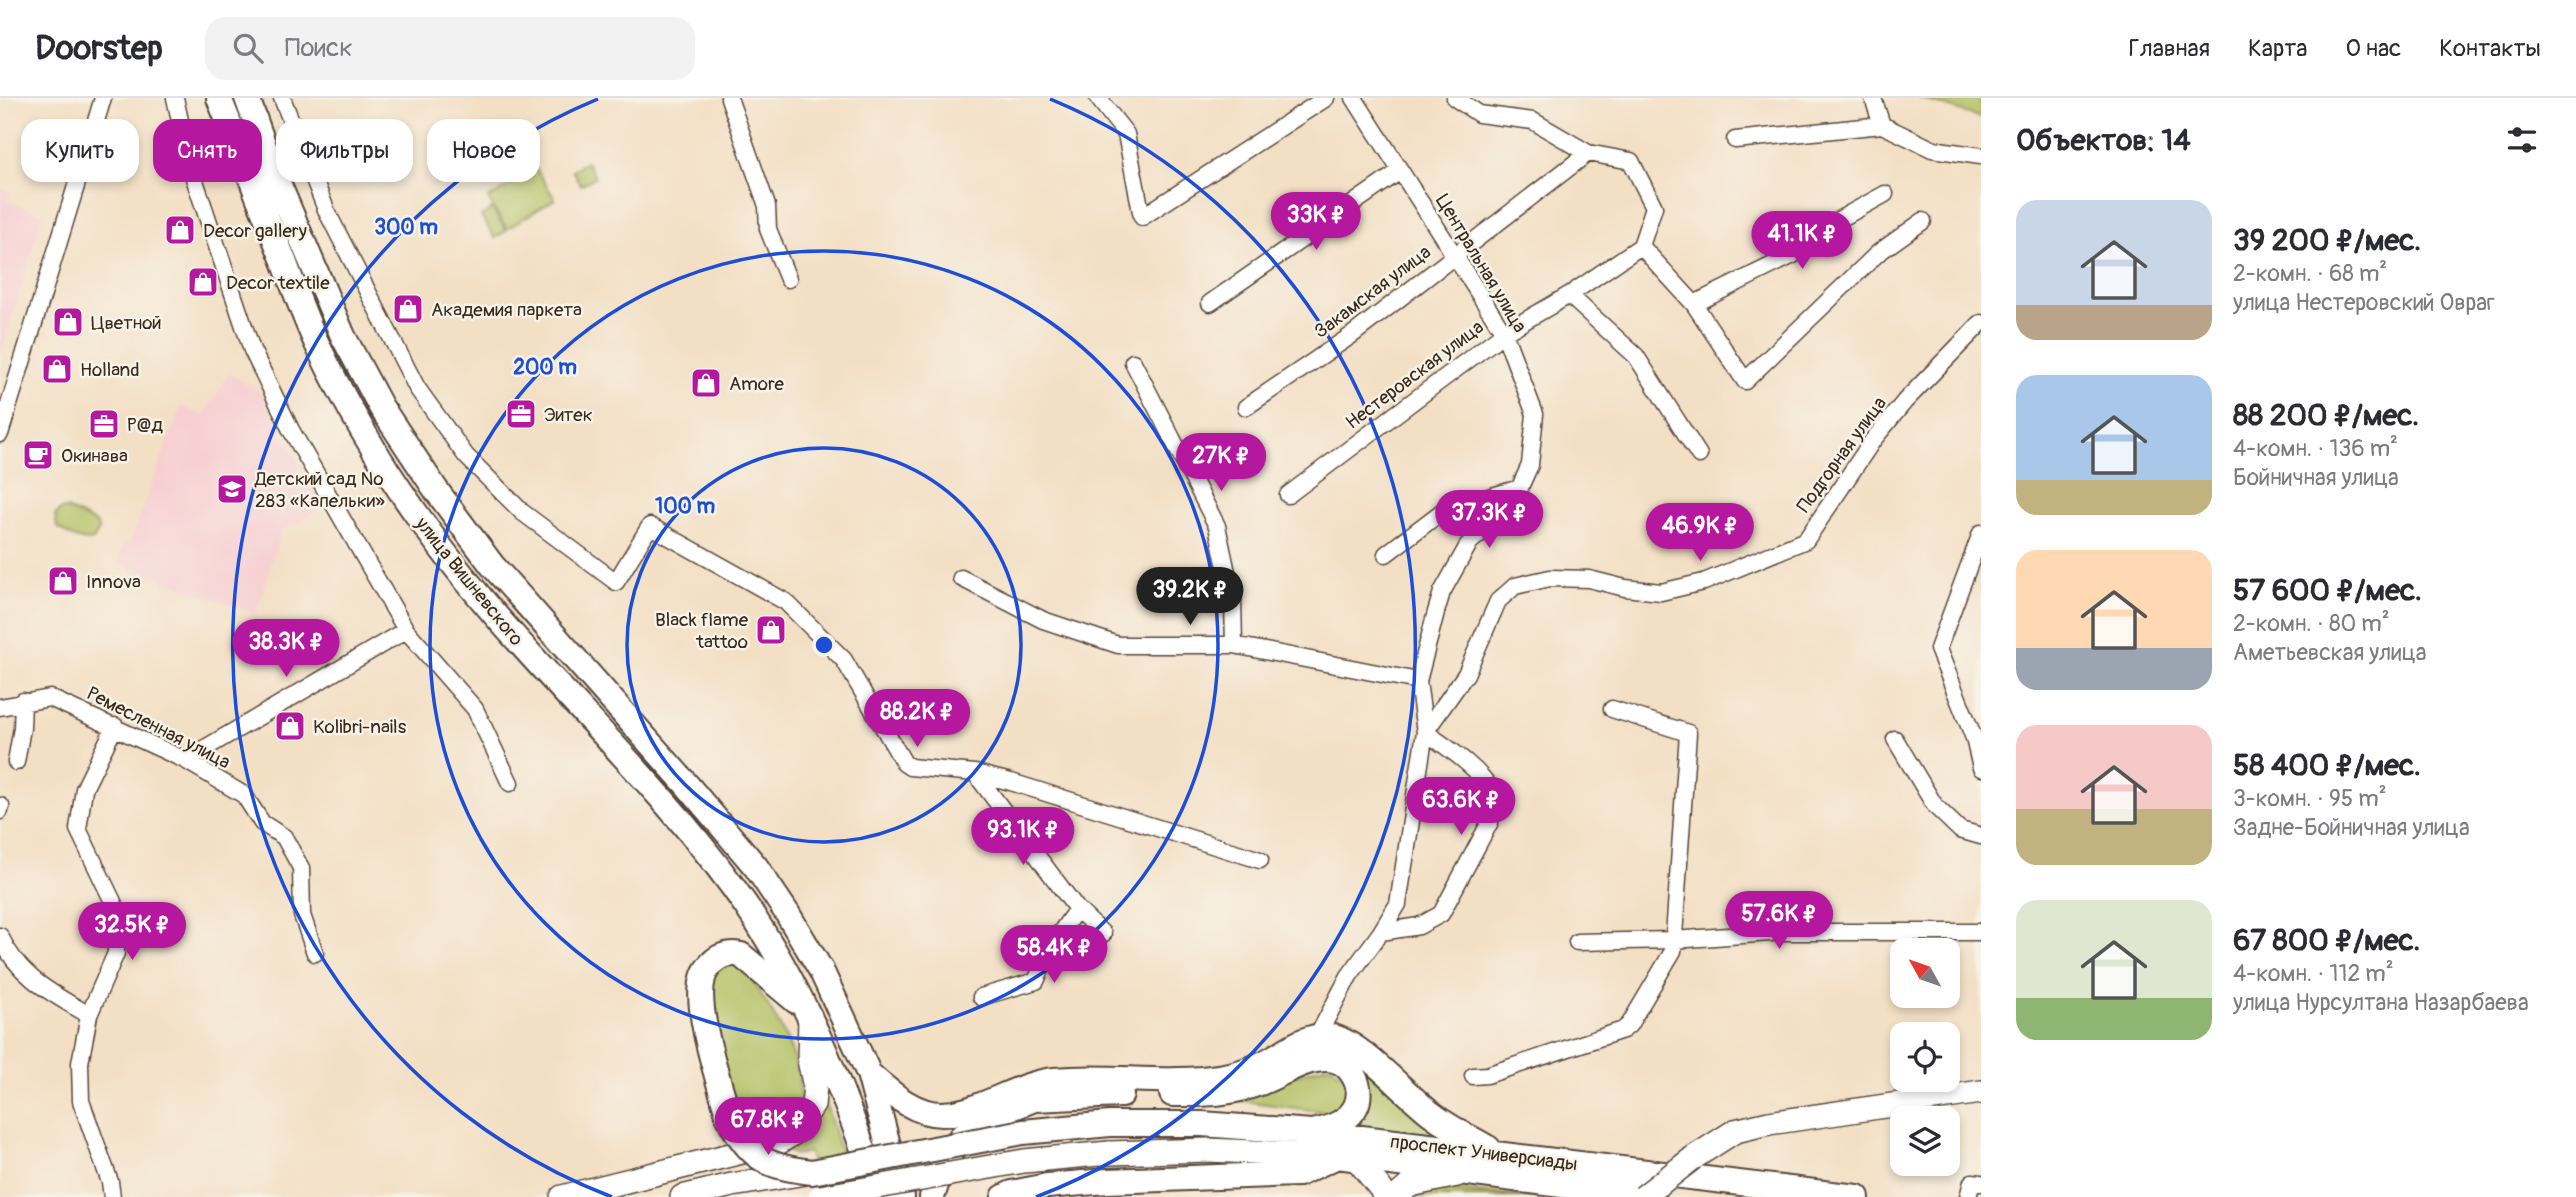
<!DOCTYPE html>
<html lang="ru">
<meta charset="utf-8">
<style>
body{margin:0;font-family:Pangolin,sans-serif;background:#f2f2f3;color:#2b2b33;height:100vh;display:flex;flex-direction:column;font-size:26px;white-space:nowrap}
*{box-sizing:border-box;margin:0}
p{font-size:23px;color:#7c7c81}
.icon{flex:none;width:38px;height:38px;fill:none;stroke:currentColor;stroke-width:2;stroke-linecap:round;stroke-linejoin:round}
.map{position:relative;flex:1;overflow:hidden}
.panel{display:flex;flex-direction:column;background:#fff;width:595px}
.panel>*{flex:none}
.guide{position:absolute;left:21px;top:21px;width:665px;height:63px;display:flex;gap:14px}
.needle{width:46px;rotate:310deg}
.fabs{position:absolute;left:1890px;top:840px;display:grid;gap:14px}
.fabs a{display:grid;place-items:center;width:70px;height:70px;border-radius:14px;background:#fff;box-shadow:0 4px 10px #0003;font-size:35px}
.price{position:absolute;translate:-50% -60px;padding:0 16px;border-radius:24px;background:#b5179e;color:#fff;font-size:23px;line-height:46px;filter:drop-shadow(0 2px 4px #0008)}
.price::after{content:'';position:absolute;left:50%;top:42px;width:21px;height:16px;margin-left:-10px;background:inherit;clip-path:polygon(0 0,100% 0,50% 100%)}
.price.on{background:#222;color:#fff}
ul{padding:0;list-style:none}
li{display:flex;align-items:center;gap:21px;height:175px;padding:0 35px}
li span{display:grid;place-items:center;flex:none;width:196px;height:140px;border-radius:21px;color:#555}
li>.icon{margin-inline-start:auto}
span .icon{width:84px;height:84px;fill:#fffc;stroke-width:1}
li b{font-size:30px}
h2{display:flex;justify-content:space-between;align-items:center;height:84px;padding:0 35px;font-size:30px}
.tag{padding:0 24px;border-radius:21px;background:#fff;box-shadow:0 4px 10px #0003;font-size:24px;line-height:63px}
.tag.on{background:#b5179e;color:#fff}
header{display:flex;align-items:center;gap:42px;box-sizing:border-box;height:98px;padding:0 35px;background:#fff;border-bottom:2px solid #e1e1e2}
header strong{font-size:33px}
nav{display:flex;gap:38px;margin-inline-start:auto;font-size:24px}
.search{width:490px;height:63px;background:#f2f2f3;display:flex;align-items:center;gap:18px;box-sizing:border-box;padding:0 24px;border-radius:21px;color:#7c7c81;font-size:26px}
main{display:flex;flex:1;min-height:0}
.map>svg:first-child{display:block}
.built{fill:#f7cfd2}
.green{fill:#b2c062;stroke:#767540;stroke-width:2}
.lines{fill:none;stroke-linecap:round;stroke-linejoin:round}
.street-casing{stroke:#574537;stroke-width:19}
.secondary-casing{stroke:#574537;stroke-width:26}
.primary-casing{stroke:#574537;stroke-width:28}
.street{stroke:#fff;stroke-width:16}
.secondary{stroke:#fff;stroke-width:23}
.primary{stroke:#fff;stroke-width:24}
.secondary-bridge-casing{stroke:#574537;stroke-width:26;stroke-linecap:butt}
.primary-bridge-casing{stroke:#574537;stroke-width:28;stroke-linecap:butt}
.secondary-bridge{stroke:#fff;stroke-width:23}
.primary-bridge{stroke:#fff;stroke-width:24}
.ring{fill:none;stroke:#1d4ed8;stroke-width:3.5}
.labels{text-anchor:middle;stroke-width:5;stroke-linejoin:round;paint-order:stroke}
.poi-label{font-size:19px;fill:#3b2a1e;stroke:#f7f3e8;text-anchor:start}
.street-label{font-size:19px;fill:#3b2a1e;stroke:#f7f3e8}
.centre{fill:#1d4ed8;stroke:#f7f3e8;stroke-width:3.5}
.ring-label{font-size:21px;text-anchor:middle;font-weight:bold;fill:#1d4ed8;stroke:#f7f3e8;stroke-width:5;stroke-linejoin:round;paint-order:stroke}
</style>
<header>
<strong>Doorstep</strong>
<div class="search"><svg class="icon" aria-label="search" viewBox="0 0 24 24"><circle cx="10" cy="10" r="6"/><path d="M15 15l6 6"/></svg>Поиск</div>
<nav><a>Главная</a><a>Карта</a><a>О нас</a><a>Контакты</a></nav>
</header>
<main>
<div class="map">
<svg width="1981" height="1099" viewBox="0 0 1981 1099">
<rect width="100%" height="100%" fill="#f7f3e8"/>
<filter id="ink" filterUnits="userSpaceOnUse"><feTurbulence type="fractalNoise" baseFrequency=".0143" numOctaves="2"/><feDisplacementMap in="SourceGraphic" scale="14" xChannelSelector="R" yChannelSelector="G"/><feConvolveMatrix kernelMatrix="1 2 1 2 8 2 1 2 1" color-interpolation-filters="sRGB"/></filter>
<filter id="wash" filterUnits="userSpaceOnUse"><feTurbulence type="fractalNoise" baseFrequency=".00686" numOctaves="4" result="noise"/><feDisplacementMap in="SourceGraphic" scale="28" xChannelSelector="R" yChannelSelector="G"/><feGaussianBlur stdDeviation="1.57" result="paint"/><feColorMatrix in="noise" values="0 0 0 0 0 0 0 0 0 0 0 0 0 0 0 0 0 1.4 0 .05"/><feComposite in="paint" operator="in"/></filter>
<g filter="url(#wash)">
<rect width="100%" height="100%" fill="#f3dfc4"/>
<path class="built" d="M 0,90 L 10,94 L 8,103 L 43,116 L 0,258 Z
M 229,275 L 260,293 L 323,408 L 280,435 L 256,516 L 117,465 L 124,445 L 129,447 L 181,309 L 204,317 Z"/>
<path class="green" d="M 1919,0 L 1981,0 L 1981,20 Z
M 586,64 L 595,79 L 581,87 L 572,72 Z
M 536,71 L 555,101 L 507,131 L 488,101 Z
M 492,111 L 506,133 L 495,140 L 481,118 Z
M 67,411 L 96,425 L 99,432 L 93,442 C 80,445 68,437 57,429 L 55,418 L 60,412 Z
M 741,864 C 766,906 804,953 800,1004 L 805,1009 L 787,1030 L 766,1038 C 763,1021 753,1015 736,1018 L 716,945 L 709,874 Z
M 1359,965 L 1462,1045 L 1345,1029 Z
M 1330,966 L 1350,983 L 1343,1013 L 1332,1015 L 1222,1000 Z
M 822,992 L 854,1099 L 818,1099 L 809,1054 L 795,1057 L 777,1048 Z
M 1414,1089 L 1538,1099 L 1402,1099 Z"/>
</g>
<g filter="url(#ink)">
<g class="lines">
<g class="street-casing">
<path id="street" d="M 175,0 L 190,68 L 252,252 L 291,332 L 406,532 L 475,611 L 510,685
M 282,0 L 327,114 L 417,290 L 466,358 L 522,414 L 616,484 L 650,428 L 786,504 L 844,562 L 904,665 L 910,669 L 975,675 L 1011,684 L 1260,762
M 729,0 L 767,108 L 768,131 L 788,181
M 1098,0 L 1126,36 L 1142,119 L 1326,0
M 1455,0 L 1479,16 L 1533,23 L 1588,55 L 1631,63 L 1654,109 L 1641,148
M 1873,0 L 1882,27
M 1882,27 L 1932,51 L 1981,58
M 1735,42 L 1882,27
M 1641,148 L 1694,206 L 1745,283 L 1878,155 L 1923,123
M 1569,197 L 1636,258 L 1699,357
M 1210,205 L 1400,73
M 1694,206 L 1793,157 L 1831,126 L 1885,96
M 1133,264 L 1217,428 L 1233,502 L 1234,547
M 1246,309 L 1352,237 L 1588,55
M 0,336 L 103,0
M 1288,397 L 1504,235 L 1569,197 L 1641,148
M 1981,435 L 1938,551 L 1974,640 L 1981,670
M 1386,456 L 1444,412 L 1520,390
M 961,480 L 1043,522 L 1118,547 L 1234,547 L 1418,583
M 0,609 L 50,600 L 185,662 L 244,697 L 262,725 L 284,739 L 301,770 L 302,817 L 315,855
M 1895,641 L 1935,708 L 1960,732 L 1981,738
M 185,662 L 406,532
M 16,664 L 22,630 L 23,603
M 975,675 L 1077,811 L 1103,836
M 0,713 L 1,708
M 1381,834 L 1419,828 L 1441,816 L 1490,724 L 1495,697 C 1479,670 1451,652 1425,634 L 1466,576 L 1498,503 L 1515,488 L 1550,480 L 1589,481 L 1625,490 L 1661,494 L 1704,484 L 1806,442 L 1873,342 L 1905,303 L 1981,225
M 0,838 C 18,879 53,896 89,917
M 1577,844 L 1673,842 L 1784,834 L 1981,834
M 981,899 L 1036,883 L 1051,848 L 1077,811
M 1317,939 L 1349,878 L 1381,834 L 1398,806 L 1425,634 L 1418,583 L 1436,514 L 1442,494 L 1470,444 L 1495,423 L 1515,400 L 1530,367 L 1535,316 L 1504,235 L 1354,0
M 1473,978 L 1487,977 L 1623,932 L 1629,927 L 1673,853 L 1688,635 L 1612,611
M 112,1099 L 110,1084 L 81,1003 L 80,965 L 89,917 L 116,855 L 116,810 L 78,731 L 84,691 L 115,628
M 1968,1099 L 1972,1084 L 1981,1085"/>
</g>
<g class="secondary-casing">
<path id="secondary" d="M 1109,1055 L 1208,1052 L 1337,1058
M 1355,1059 L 1381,1091 L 1384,1099
M 1693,1060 L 1735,1033 L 1769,1025 L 1981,994
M 562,1099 L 778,1045 L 794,1035 L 813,1007 L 815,989 L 809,962 L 810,918
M 682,1099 L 732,1087 L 806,1075
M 1396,1099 L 1410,1087 L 1457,1077"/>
</g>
<g class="primary-casing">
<path id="primary" d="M 219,0 C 241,55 262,109 284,163 C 295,192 305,221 318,248 C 345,305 377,360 413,411 C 506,548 635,655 733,789 C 802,884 842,988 880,1099
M 247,0 L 273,73 L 343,238 L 381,309 L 436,392 L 492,467 L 687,687 L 756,769 L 787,815 L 821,872 L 869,976 L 902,1099
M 869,976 C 890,994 913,1016 942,1016 C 981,1015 1015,986 1054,982 C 1110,976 1168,988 1224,978 C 1234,976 1246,973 1255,969 C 1278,961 1301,936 1328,938 C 1359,941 1405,997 1433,1017 C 1450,1030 1469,1039 1488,1050
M 1172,996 C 1203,996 1226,997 1257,986 C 1281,978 1300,961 1327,961 C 1349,961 1365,988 1356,1008 C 1349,1023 1331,1030 1316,1033
M 729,1020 C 720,986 694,913 703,880 C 705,872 712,863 720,859 C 727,856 734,855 741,857 L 796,903
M 1110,1026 L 1202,1026 L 1312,1034 L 1857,1099
M 932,1099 L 943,1066 L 961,1039 L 989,1019 L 1034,1001 L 1121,997
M 1004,1099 L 1012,1095 L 1047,1088 L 1107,1083 L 1298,1076 L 1337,1058 L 1653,1099"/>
</g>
<use href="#street" class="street"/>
<use href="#secondary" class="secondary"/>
<use href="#primary" class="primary"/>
<g class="secondary-bridge-casing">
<path id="secondary-bridge" d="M 820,1099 L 1024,1063 L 1109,1055
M 1643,1099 L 1693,1060"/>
</g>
<g class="primary-bridge-casing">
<path id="primary-bridge" d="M 729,1020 C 750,1061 767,1069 812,1074 L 1023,1034 L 1110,1026"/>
</g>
<use href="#secondary-bridge" class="secondary-bridge"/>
<use href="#primary-bridge" class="primary-bridge"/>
</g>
</g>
<g class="ring">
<circle cx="824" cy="547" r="197"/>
<circle cx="824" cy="547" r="394"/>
<path d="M612 1099A591 591 0 0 1 598 1M1050 1A591 591 0 0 1 1036 1099"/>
</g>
<defs>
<g id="shop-square" transform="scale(1.575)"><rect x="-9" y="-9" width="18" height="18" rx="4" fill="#b5179e" stroke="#f7f3e8"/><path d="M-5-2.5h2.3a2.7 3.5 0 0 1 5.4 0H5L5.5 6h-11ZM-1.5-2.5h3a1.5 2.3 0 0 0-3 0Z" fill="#fff"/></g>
<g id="office-square" transform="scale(1.575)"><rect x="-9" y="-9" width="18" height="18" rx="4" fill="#b5179e" stroke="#f7f3e8"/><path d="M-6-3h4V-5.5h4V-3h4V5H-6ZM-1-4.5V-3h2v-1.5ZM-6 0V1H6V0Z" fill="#fff"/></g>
<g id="cafe-square" transform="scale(1.575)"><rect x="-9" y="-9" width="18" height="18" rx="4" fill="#b5179e" stroke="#f7f3e8"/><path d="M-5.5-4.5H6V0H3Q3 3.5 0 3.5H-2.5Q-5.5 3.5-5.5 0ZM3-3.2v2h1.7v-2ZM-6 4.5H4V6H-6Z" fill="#fff"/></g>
<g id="school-square" transform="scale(1.575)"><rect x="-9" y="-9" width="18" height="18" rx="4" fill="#b5179e" stroke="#f7f3e8"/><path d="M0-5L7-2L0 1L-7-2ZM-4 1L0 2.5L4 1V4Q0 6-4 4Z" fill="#fff"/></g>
</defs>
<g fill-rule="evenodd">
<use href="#shop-square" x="180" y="132"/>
<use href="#shop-square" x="203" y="184"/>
<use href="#shop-square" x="408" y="211"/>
<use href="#shop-square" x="68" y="224"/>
<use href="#shop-square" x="57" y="271"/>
<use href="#shop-square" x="706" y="285"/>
<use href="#office-square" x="521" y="316"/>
<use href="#office-square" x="104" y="326"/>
<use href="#cafe-square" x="38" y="357"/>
<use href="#school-square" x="232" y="391"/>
<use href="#shop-square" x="63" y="483"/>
<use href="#shop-square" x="771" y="532"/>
<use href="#shop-square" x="290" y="628"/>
</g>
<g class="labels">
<g class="poi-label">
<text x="203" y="139">Decor gallery</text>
<text x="226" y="191">Decor textile</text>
<text x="431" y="218">Академия паркета</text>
<text x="91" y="231">Цветной</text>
<text x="80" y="278">Holland</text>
<text x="729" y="292">Amore</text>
<text x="544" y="323">Эитек</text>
<text x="127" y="333">Р@д</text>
<text x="61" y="364">Окинава</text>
<text x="255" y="387">Детский сад №<tspan x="255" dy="22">283 «Капельки»</tspan></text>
<text x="86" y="490">Innova</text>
<text x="748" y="528" text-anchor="end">Black flame<tspan x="748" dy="22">tattoo</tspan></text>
<text x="313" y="635">Kolibri-nails</text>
</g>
<g class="street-label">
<text transform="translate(1482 165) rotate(59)" y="7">Центральная улица</text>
<text transform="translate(1372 193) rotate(-37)" y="7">Закамская улица</text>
<text transform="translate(1414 276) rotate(-37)" y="7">Нестеровская улица</text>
<text transform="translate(1841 356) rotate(-54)" y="7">Подгорная улица</text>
<text transform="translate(470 483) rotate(51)" y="7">улица Вишневского</text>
<text transform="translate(159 629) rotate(27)" y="7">Ремесленная улица</text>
<text transform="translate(1484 1054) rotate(7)" y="7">проспект Универсиады</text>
</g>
</g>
<circle cx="824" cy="547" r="10" class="centre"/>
<g class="ring-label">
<text x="406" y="136">300 m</text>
<text x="545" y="276">200 m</text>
<text x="685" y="415">100 m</text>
</g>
</svg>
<div class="fabs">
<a><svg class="needle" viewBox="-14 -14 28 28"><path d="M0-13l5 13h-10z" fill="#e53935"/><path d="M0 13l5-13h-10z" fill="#7c7c81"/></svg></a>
<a><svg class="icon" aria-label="locate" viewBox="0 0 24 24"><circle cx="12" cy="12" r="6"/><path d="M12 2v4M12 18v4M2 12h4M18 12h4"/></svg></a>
<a><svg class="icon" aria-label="layers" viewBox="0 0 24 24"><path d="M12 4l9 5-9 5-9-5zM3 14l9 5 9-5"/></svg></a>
</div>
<b class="price" style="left:1316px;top:154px">33K ₽</b>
<b class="price" style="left:1802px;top:173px">41.1K ₽</b>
<b class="price" style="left:1221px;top:395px">27K ₽</b>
<b class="price" style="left:1489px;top:452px">37.3K ₽</b>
<b class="price" style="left:1700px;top:465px">46.9K ₽</b>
<b class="price on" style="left:1190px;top:529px">39.2K ₽</b>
<b class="price" style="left:286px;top:581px">38.3K ₽</b>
<b class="price" style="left:917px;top:651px">88.2K ₽</b>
<b class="price" style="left:1461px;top:739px">63.6K ₽</b>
<b class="price" style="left:1023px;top:769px">93.1K ₽</b>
<b class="price" style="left:1779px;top:853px">57.6K ₽</b>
<b class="price" style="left:132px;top:864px">32.5K ₽</b>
<b class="price" style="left:1054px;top:887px">58.4K ₽</b>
<b class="price" style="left:768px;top:1059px">67.8K ₽</b>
<div class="guide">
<a class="tag">Купить</a>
<a class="tag on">Снять</a>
<a class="tag">Фильтры</a>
<a class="tag">Новое</a>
</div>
</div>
<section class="panel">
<h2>Объектов: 14<svg class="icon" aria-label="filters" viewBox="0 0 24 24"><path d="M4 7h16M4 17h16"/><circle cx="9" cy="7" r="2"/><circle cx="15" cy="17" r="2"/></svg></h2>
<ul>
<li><span style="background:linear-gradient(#c9d6e8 75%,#b9a48a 0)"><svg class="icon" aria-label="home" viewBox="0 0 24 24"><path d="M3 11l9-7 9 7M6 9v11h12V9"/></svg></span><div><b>39 200 ₽/мес.</b><p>2-комн. · 68 m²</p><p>улица Нестеровский Овраг</p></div></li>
<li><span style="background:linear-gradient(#a9c7e8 75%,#c2b280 0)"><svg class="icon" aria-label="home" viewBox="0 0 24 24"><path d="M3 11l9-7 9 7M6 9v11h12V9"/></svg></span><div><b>88 200 ₽/мес.</b><p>4-комн. · 136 m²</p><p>Бойничная улица</p></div></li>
<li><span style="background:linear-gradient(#ffd9b3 70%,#9aa5b1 0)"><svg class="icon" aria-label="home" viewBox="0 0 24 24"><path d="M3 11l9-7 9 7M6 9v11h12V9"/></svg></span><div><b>57 600 ₽/мес.</b><p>2-комн. · 80 m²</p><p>Аметьевская улица</p></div></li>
<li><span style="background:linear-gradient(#f6c9c9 60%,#c2b280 0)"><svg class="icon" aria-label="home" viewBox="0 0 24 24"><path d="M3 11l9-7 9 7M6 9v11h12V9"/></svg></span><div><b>58 400 ₽/мес.</b><p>3-комн. · 95 m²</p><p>Задне-Бойничная улица</p></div></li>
<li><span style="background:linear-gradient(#dfe7d0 70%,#8fb573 0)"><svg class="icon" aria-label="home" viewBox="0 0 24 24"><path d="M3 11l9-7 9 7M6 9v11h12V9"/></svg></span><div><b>67 800 ₽/мес.</b><p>4-комн. · 112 m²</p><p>улица Нурсултана Назарбаева</p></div></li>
</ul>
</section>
</main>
